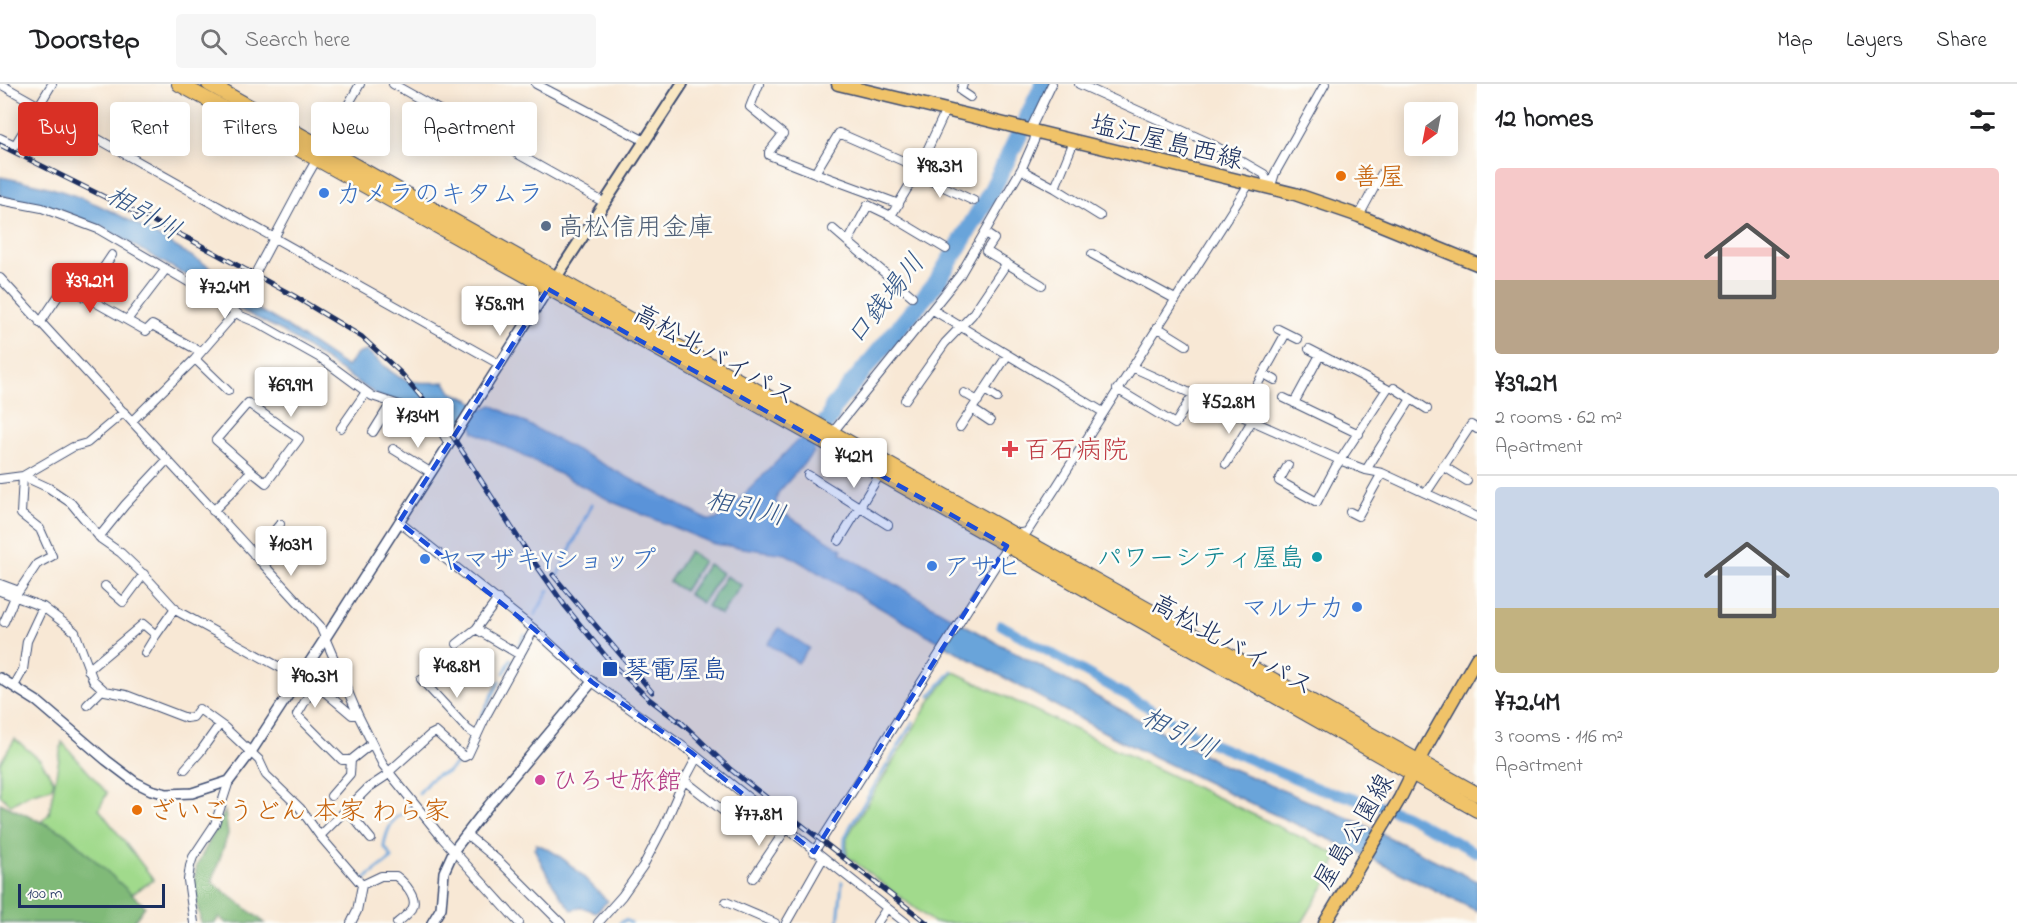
<!DOCTYPE html>
<meta charset="utf-8">
<style>
body{margin:0;font-family:"Indie Flower","Klee One",sans-serif;background:#f6f6f6;color:#202124;height:100vh;display:flex;flex-direction:column;font-size:22px;white-space:nowrap}
*{box-sizing:border-box;margin:0}
p{font-size:20px;color:#757577}
.icon{flex:none;width:33px;height:33px;fill:none;stroke:currentColor;stroke-width:2;stroke-linecap:round;stroke-linejoin:round}
.map{position:relative;flex:1;overflow:hidden}
.panel{display:flex;flex-direction:column;background:#fff;width:540px}
.panel>*{flex:none}
.guide{position:absolute;left:18px;top:18px;width:570px;height:54px;display:flex;gap:12px}
.needle{width:39px;rotate:212deg}
.fabs{position:absolute;left:1404px;top:18px;display:grid;gap:12px}
.fabs a{display:grid;place-items:center;width:54px;height:54px;border-radius:6px;background:#fff;box-shadow:0 3px 15px #0003;font-size:30px}
.scale{position:absolute;left:18px;bottom:15px;width:147px;box-sizing:border-box;padding-left:6px;border:3px solid #1b2f5e;border-top:0;font-size:16px;line-height:21px;white-space:nowrap;color:#1b2f5e;-webkit-text-stroke:4px #fdfcf7;paint-order:stroke}
.price{position:absolute;translate:-50% -51px;padding:0 14px;border-radius:6px;background:#fff;color:#222;font-size:20px;line-height:39px;filter:drop-shadow(0 2px 3px #0008)}
.price::after{content:'';position:absolute;left:50%;top:36px;width:18px;height:14px;margin-left:-9px;background:inherit;clip-path:polygon(0 0,100% 0,50% 100%)}
.price.selected{background:#d93025;color:#fff}
ul{padding:0;list-style:none}
li{display:grid;align-content:center;gap:12px;height:318px;padding:0 18px}
li+li{border-top:2px solid #e0e0e0}
li span{display:grid;place-items:center;height:186px;border-radius:6px;color:#555}
li>.icon{margin-inline-start:auto}
span .icon{width:108px;height:108px;fill:#fffc;stroke-width:1}
li b{font-size:26px}
h2{display:flex;justify-content:space-between;align-items:center;height:72px;padding:0 18px;font-size:26px}
.chip{padding:0 21px;border-radius:6px;background:#fff;box-shadow:0 3px 15px #0003;font-size:21px;line-height:54px}
.chip.selected{background:#d93025;color:#fff}
header{display:flex;align-items:center;gap:36px;box-sizing:border-box;height:84px;padding:0 30px;background:#fff;border-bottom:2px solid #e0e0e0}
header strong{font-size:28px}
nav{display:flex;gap:33px;margin-inline-start:auto;font-size:21px}
.search{width:420px;height:54px;background:#f6f6f6;display:flex;align-items:center;gap:15px;box-sizing:border-box;padding:0 21px;border-radius:6px;color:#757577;font-size:22px}
main{display:flex;flex:1;min-height:0}
.map>svg:first-child{display:block}
.green{fill:#a1da8c;stroke:#5e8475;stroke-width:1.5}
.forest{fill:#80ba78;stroke:#4e746b;stroke-width:1.5}
.water{fill:#69a4da;stroke:#426a9c;stroke-width:1.5}
.lines{fill:none;stroke-linecap:round;stroke-linejoin:round}
.stream{stroke:#69a4da;stroke-width:3}
.canal{stroke:#69a4da;stroke-width:10}
.river{stroke:#69a4da;stroke-width:18}
.minor-casing{stroke:#3c4b70;stroke-width:10}
.tertiary-casing{stroke:#3c4b70;stroke-width:12}
.secondary-casing{stroke:#3c4b70;stroke-width:14}
.primary-casing{stroke:#3c4b70;stroke-width:15}
.trunk-casing{stroke:#3c4b70;stroke-width:16}
.minor{stroke:#fff;stroke-width:8}
.tertiary{stroke:#fff;stroke-width:9}
.secondary{stroke:#f9e7c3;stroke-width:10}
.primary{stroke:#f0c369;stroke-width:12}
.trunk{stroke:#f0c369;stroke-width:14}
.rail-casing{stroke:#1b2f5e;stroke-width:5}
.rail{stroke:#fdfcf7;stroke-width:3;stroke-dasharray:9;stroke-linecap:butt}
.marked{fill:#1d4ed8;fill-opacity:0.2;stroke:#1d4ed8;stroke-width:4.5;stroke-dasharray:12 8;stroke-linejoin:round}
.food-dot{fill:#e8710a;stroke:#fdfcf7;stroke-width:2}
.shop-dot{fill:#3f7fe0;stroke:#fdfcf7;stroke-width:2}
.service-dot{fill:#5c6f8a;stroke:#fdfcf7;stroke-width:2}
.health-dot{fill:#e0444e;stroke:#fdfcf7;stroke-width:2}
.culture-dot{fill:#0f9aa8;stroke:#fdfcf7;stroke-width:2}
.transit-dot{fill:#1a4fb4;stroke:#fdfcf7;stroke-width:2}
.hotel-dot{fill:#d1479c;stroke:#fdfcf7;stroke-width:2}
.labels{text-anchor:middle;stroke-width:5;stroke-linejoin:round;paint-order:stroke}
.street-label{font-size:26px;fill:#1b2f5e;stroke:#fdfcf7}
.food-label{font-size:26px;fill:#c56008;stroke:#fdfcf7;text-anchor:start}
.shop-label{font-size:26px;fill:#366cbe;stroke:#fdfcf7;text-anchor:start}
.service-label{font-size:26px;fill:#4e5e75;stroke:#fdfcf7;text-anchor:start}
.health-label{font-size:26px;fill:#be3a42;stroke:#fdfcf7;text-anchor:start}
.culture-label{font-size:26px;fill:#0d838f;stroke:#fdfcf7;text-anchor:end}
.transit-label{font-size:26px;fill:#164399;stroke:#fdfcf7;text-anchor:start}
.hotel-label{font-size:26px;fill:#b23c85;stroke:#fdfcf7;text-anchor:start}
.water-label{font-size:27px;font-style:italic;fill:#365889;stroke:#fdfcf7}
</style>
<header>
<strong>Doorstep</strong>
<div class="search"><svg class="icon" aria-label="search" viewBox="0 0 24 24"><circle cx="10" cy="10" r="6"/><path d="M15 15l6 6"/></svg>Search here</div>
<nav><a>Map</a><a>Layers</a><a>Share</a></nav>
</header>
<main>
<div class="map">
<svg width="1477" height="839" viewBox="0 0 1477 839">
<rect width="100%" height="100%" fill="#fdfcf7"/>
<filter id="ink" filterUnits="userSpaceOnUse"><feTurbulence type="fractalNoise" baseFrequency=".0167" numOctaves="2"/><feDisplacementMap in="SourceGraphic" scale="12" xChannelSelector="R" yChannelSelector="G"/><feConvolveMatrix kernelMatrix="1 2 1 2 8 2 1 2 1" color-interpolation-filters="sRGB"/></filter>
<filter id="wash" filterUnits="userSpaceOnUse"><feTurbulence type="fractalNoise" baseFrequency=".008" numOctaves="4" result="noise"/><feDisplacementMap in="SourceGraphic" scale="24" xChannelSelector="R" yChannelSelector="G"/><feGaussianBlur stdDeviation="1.35" result="paint"/><feColorMatrix in="noise" values="0 0 0 0 0 0 0 0 0 0 0 0 0 0 0 0 0 1.4 0 .05"/><feComposite in="paint" operator="in"/></filter>
<g filter="url(#wash)">
<rect width="100%" height="100%" fill="#f8e8d5"/>
<path class="green" d="M 689,467 L 703,477 L 684,507 L 669,498 Z
M 708,480 L 722,489 L 702,519 L 688,510 Z
M 726,492 L 741,501 L 721,531 L 707,522 Z
M 954,588 L 1338,771 L 1329,794 L 1302,839 L 934,839 L 847,772 L 847,753 L 932,614 Z
M 15,655 L 41,677 L 54,697 L 51,704 L 29,710 L 11,721 L 0,711 L 0,679 Z
M 62,658 L 107,709 L 99,725 L 154,796 L 86,839 L 0,839 L 0,765 L 13,766 L 49,730 Z"/>
<path class="forest" d="M 0,719 L 65,749 L 145,822 L 133,839 L 0,839 Z
M 225,727 L 228,750 L 212,798 L 265,839 L 226,839 L 219,833 L 215,839 L 201,839 L 193,801 L 197,781 Z"/>
<path class="water" d="M 0,93 C 23,97 45,101 67,109 C 123,127 181,167 233,197 L 233,211 L 278,237 L 347,283 L 357,270 L 367,267 C 400,295 400,301 445,298 L 451,308 L 468,315 L 484,325 L 492,321 L 708,436 L 715,436 L 725,430 L 797,357 L 814,368 L 778,409 L 776,417 L 780,427 L 842,465 L 841,469 L 977,548 L 1223,681 L 1360,739 L 1477,797 L 1477,827 L 1356,767 L 1269,728 L 1117,655 L 959,569 L 786,470 L 714,460 L 615,419 L 532,376 L 474,348 L 472,342 L 413,318 L 411,321 L 380,313 L 282,247 L 239,225 L 205,202 L 100,142 L 59,126 L 0,112 Z
M 779,544 L 809,564 L 798,579 L 768,560 Z
M 536,760 C 564,769 586,797 608,817 L 596,828 L 581,823 L 572,826 C 558,810 544,786 535,766 Z"/>
<g class="lines">
<path class="stream" d="M 558,491 L 592,420
M 535,531 L 549,506
M 517,564 L 525,551
M 504,589 L 511,575
M 930,612 L 952,587
M 477,640 L 500,597
M 467,664 L 471,656
M 419,709 L 429,697 L 437,691 L 448,688 L 459,677
M 844,772 L 845,754 L 850,743 L 913,638
M 362,797 L 392,774 L 384,762 C 386,749 392,731 406,729 L 410,721
M 620,839 L 625,836 L 631,839
M 838,839 L 842,798"/>
<path class="canal" d="M 1001,541 L 1213,660 L 1322,706 L 1379,721 L 1405,731 L 1477,769"/>
<path class="river" d="M 788,381 L 830,334 L 833,323 L 937,198 L 990,110 L 1044,0"/>
</g>
</g>
<g filter="url(#ink)">
<g class="lines">
<g class="minor-casing">
<path id="minor" d="M 0,0 L 499,280
M 393,0 L 605,119
M 536,0 L 645,57
M 759,0 L 750,23 L 783,50 L 769,68 L 769,71 L 815,89
M 963,0 L 961,7 L 970,13
M 1079,0 L 1210,59 L 1264,90 L 1270,105 L 1275,89 L 1325,0
M 1030,46 L 1052,0
M 0,54 L 15,61 L 52,0
M 1074,57 L 1055,104 L 1100,132
M 1022,84 L 1027,89 L 1055,104
M 916,90 L 974,117
M 0,116 L 42,124 L 98,145 L 209,210 L 241,232 L 258,239 L 322,275 L 372,312 L 424,329 L 439,342 L 449,360
M 899,120 L 815,89 L 839,49 L 919,84
M 891,132 L 946,165
M 1359,132 L 1382,89
M 833,145 L 848,158
M 985,149 L 994,155 L 986,167 L 1042,201
M 1092,170 L 1175,215
M 257,186 L 306,94 L 360,0
M 0,194 L 320,542 L 358,631 L 383,681 L 443,755 L 519,839
M 912,212 L 848,158 L 868,121 L 891,132 L 916,90 L 946,26
M 84,213 L 112,171
M 933,226 L 1103,328
M 127,236 L 166,185
M 40,239 L 63,205 L 68,203 L 146,247 L 152,241 L 201,268
M 1157,243 L 1186,261
M 1278,245 L 1298,255
M 195,275 L 228,307
M 1132,283 L 1342,377 L 1366,386 L 1382,389 L 1477,433
M 1264,290 L 1275,296
M 1394,304 L 1427,325
M 1117,305 L 1175,340 L 1194,309
M 985,306 L 997,314
M 964,309 L 978,317
M 1284,314 L 1359,350
M 905,316 L 945,259 L 972,231 L 1007,179
M 1294,319 L 1320,271
M 972,325 L 990,337
M 1241,330 L 1286,249
M 132,337 L 195,275 L 236,228
M 960,343 L 1007,272
M 341,344 L 366,308
M 373,348 L 391,319
M 833,348 L 960,191 L 1022,84 L 1034,57 L 1036,48
M 393,365 L 430,388
M 1226,380 L 1253,335
M 1288,381 L 1279,397 L 1317,418 L 1335,384 L 1387,305 L 1309,265
M 1443,382 L 1467,397
M 1366,386 L 1411,315
M 808,391 L 888,441
M 0,395 L 23,392 L 49,404 L 71,419 L 101,455 L 121,469 L 146,493 L 177,527 L 314,602 L 297,631 L 342,676 L 351,676
M 1426,409 L 1471,341 L 1477,345
M 213,427 L 236,404 L 251,387 L 266,399 L 299,355 L 248,319 L 216,356 L 251,387
M 1350,428 L 1358,432 L 1382,389
M 399,438 L 534,545 L 592,598 L 691,668 L 906,839
M 1015,450 L 1027,448 L 1055,405 L 1249,100
M 99,453 L 125,421 L 167,376
M 839,457 L 880,390
M 254,471 L 280,440
M 0,500 L 19,507 L 37,480 L 52,472 L 40,445 L 21,430 L 23,392 L 73,363 L 87,359 L 124,328
M 105,502 L 123,518 L 144,490
M 0,507 L 43,523 L 68,542 L 75,548 L 93,596 L 105,607 L 126,611 L 186,634 L 193,633 L 199,625 L 224,643 L 259,676 L 266,691 L 300,724 L 320,752 L 362,801
M 4,538 L 15,513
M 476,545 L 520,571
M 457,560 L 476,545 L 498,515
M 145,569 L 156,551
M 88,586 L 143,540 L 156,551 L 175,524
M 421,595 L 467,645 L 477,652
M 14,602 L 23,586 L 27,557 L 43,523
M 314,602 L 326,609 L 352,631 L 358,631
M 87,621 L 103,605
M 185,685 L 200,668 L 220,640
M 685,697 L 731,733
M 331,712 L 350,690 L 351,676 L 371,660
M 347,726 L 371,755
M 466,750 L 499,777 L 561,839
M 320,752 L 368,704 L 389,690 L 392,685 L 430,651 L 436,648 L 464,673 L 468,671 L 487,630 L 534,545
M 814,768 L 1009,460
M 753,794 L 786,745
M 726,818 L 775,839
M 194,839 L 188,796 L 190,782 L 193,773 L 215,740 L 229,697
M 351,839 L 357,827 L 362,801 L 381,792 L 396,792 C 404,798 419,814 412,825 C 408,830 402,835 397,839
M 598,839 L 622,812 L 643,782 L 664,742 L 681,703 L 697,673
M 786,839 L 823,774
M 877,839 L 887,824"/>
</g>
<g class="tertiary-casing">
<path id="tertiary" d="M 0,594 L 38,618 L 106,676 L 135,698 L 151,706 L 167,710 L 192,709 L 229,697 L 251,668 L 326,553 L 548,205
M 432,839 L 441,824 L 444,788 L 454,766 L 489,721 L 592,598"/>
</g>
<g class="secondary-casing">
<path id="secondary" d="M 553,198 L 682,0"/>
</g>
<g class="primary-casing">
<path id="primary" d="M 838,0 L 1295,110 L 1359,132 L 1477,180
M 1325,839 L 1400,714 L 1423,668 L 1477,574"/>
</g>
<g class="trunk-casing">
<path id="trunk" d="M 179,0 L 317,75 L 821,356 L 1477,726
M 209,0 L 1477,710"/>
</g>
<use href="#minor" class="minor"/>
<use href="#tertiary" class="tertiary"/>
<use href="#secondary" class="secondary"/>
<use href="#primary" class="primary"/>
<use href="#trunk" class="trunk"/>
<g class="rail-casing">
<path id="rail" d="M 0,61 L 191,156 L 294,212 L 362,253 L 402,290 L 437,332 L 453,353 L 532,475 L 565,522 L 612,580 L 649,615 L 683,641
M 553,491 L 652,608
M 679,636 L 730,685 L 927,839"/>
</g>
<use href="#rail" class="rail"/>
</g>
</g>
<path class="marked" d="M 548,205 L 1007,462 L 814,768 L 691,668 L 592,598 L 534,545 L 399,438 Z"/>
<g class="food-dot">
<circle cx="1341" cy="92" r="6"/>
<circle cx="137" cy="726" r="6"/>
</g>
<g class="shop-dot">
<circle cx="324" cy="109" r="6"/>
<circle cx="425" cy="475" r="6"/>
<circle cx="932" cy="482" r="6"/>
<circle cx="1357" cy="523" r="6"/>
</g>
<circle class="service-dot" cx="546" cy="142" r="6"/>
<path class="health-dot" d="M1007 356h6v6h6v6h-6v6h-6v-6h-6v-6h6z"/>
<circle class="culture-dot" cx="1317" cy="473" r="6"/>
<rect class="transit-dot" x="602" y="577" width="16" height="16" rx="3"/>
<circle class="hotel-dot" cx="540" cy="696" r="6"/>
<g class="labels">
<g class="street-label">
<text transform="translate(1167 57) rotate(14)" y="9">塩江屋島西線</text>
<text transform="translate(715 270) rotate(29)" y="9">高松北バイパス</text>
<text transform="translate(1233 560) rotate(29)" y="9">高松北バイパス</text>
<text transform="translate(1353 747) rotate(-59)" y="9">屋島公園線</text>
</g>
<g class="food-label">
<text x="1353" y="101">善屋</text>
<text x="149" y="735">ざいごうどん 本家 わら家</text>
</g>
<g class="shop-label">
<text x="336" y="118">カメラのキタムラ</text>
<text x="437" y="484">ヤマザキYショップ</text>
<text x="944" y="491">アサヒ</text>
<text x="1345" y="532" text-anchor="end">マルナカ</text>
</g>
<g class="service-label">
<text x="558" y="151">高松信用金庫</text>
</g>
<g class="health-label">
<text x="1024" y="374">百石病院</text>
</g>
<g class="culture-label">
<text x="1305" y="482">パワーシティ屋島</text>
</g>
<g class="transit-label">
<text x="624" y="594">琴電屋島</text>
</g>
<g class="hotel-label">
<text x="552" y="705">ひろせ旅館</text>
</g>
<g class="water-label">
<text transform="translate(144 128) rotate(30)" y="9">相引川</text>
<text transform="translate(885 215) rotate(-52)" y="9">口銭場川</text>
<text transform="translate(746 423) rotate(13)" y="9">相引川</text>
<text transform="translate(1180 648) rotate(27)" y="9">相引川</text>
</g>
</g>
</svg>
<div class="fabs">
<a><svg class="needle" viewBox="-14 -14 28 28"><path d="M0-13l5 13h-10z" fill="#e53935"/><path d="M0 13l5-13h-10z" fill="#757577"/></svg></a>
</div>
<div class="scale">100 m</div>
<b class="price" style="left:940px;top:115px">¥98.3M</b>
<b class="price selected" style="left:90px;top:230px">¥39.2M</b>
<b class="price" style="left:225px;top:236px">¥72.4M</b>
<b class="price" style="left:500px;top:253px">¥58.9M</b>
<b class="price" style="left:291px;top:334px">¥69.9M</b>
<b class="price" style="left:1229px;top:351px">¥52.8M</b>
<b class="price" style="left:418px;top:365px">¥134M</b>
<b class="price" style="left:854px;top:405px">¥42M</b>
<b class="price" style="left:291px;top:493px">¥103M</b>
<b class="price" style="left:457px;top:615px">¥48.8M</b>
<b class="price" style="left:315px;top:625px">¥90.3M</b>
<b class="price" style="left:759px;top:763px">¥77.8M</b>
<div class="guide">
<a class="chip selected">Buy</a>
<a class="chip">Rent</a>
<a class="chip">Filters</a>
<a class="chip">New</a>
<a class="chip">Apartment</a>
</div>
</div>
<section class="panel">
<h2>12 homes<svg class="icon" aria-label="filters" viewBox="0 0 24 24"><path d="M4 7h16M4 17h16"/><circle cx="9" cy="7" r="2"/><circle cx="15" cy="17" r="2"/></svg></h2>
<ul>
<li><span style="background:linear-gradient(#f6c9c9 60%,#b9a48a 0)"><svg class="icon" aria-label="home" viewBox="0 0 24 24"><path d="M3 11l9-7 9 7M6 9v11h12V9"/></svg></span><div><b>¥39.2M</b><p>2 rooms · 62 m²</p><p>Apartment</p></div></li>
<li><span style="background:linear-gradient(#c9d6e8 65%,#c2b280 0)"><svg class="icon" aria-label="home" viewBox="0 0 24 24"><path d="M3 11l9-7 9 7M6 9v11h12V9"/></svg></span><div><b>¥72.4M</b><p>3 rooms · 116 m²</p><p>Apartment</p></div></li>
</ul>
</section>
</main>
